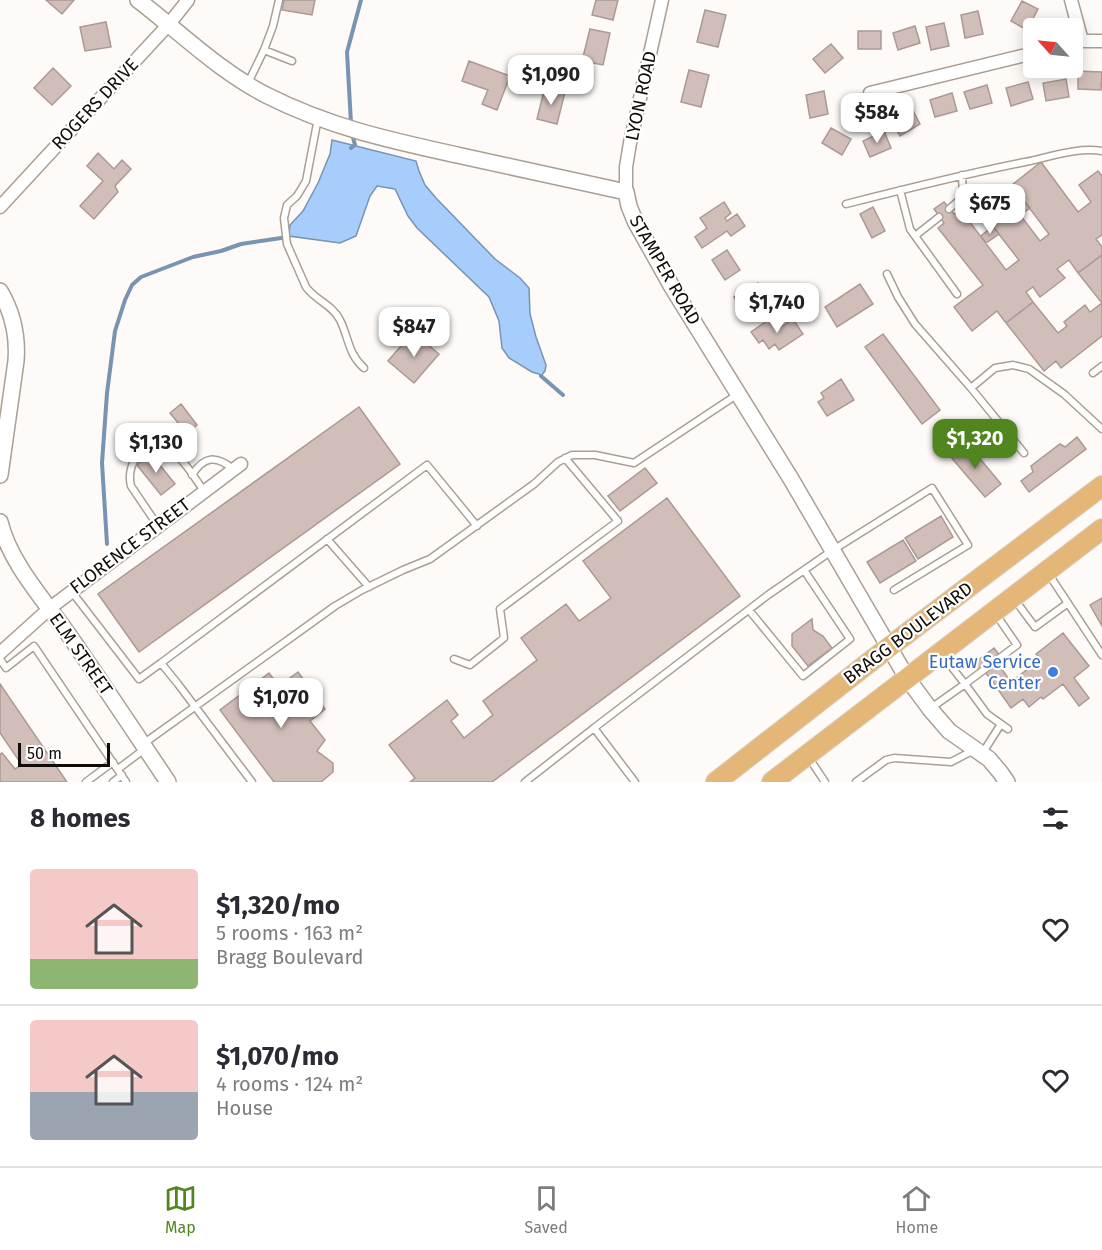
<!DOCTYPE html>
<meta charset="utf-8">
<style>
body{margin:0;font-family:"Fira Sans",sans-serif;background:#f2f2f3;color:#2b2b33;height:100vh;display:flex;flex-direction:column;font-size:22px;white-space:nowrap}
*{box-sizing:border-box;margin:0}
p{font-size:20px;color:#7c7c81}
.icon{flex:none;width:33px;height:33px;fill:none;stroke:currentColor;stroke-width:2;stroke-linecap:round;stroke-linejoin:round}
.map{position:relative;height:782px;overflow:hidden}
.side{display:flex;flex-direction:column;background:#fff;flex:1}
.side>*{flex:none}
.needle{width:39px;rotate:297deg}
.tools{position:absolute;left:1023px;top:18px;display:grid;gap:12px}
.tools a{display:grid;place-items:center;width:60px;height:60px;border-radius:6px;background:#fff;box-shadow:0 3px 15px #0003;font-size:30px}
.scale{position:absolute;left:18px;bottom:15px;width:92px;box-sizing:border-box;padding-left:6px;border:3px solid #110c08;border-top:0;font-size:16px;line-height:21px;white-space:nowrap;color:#110c08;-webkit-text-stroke:4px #fff;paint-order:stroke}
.price{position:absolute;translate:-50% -51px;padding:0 14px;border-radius:12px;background:#fff;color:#222;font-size:20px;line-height:39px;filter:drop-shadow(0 2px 3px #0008)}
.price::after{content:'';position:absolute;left:50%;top:36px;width:18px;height:14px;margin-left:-9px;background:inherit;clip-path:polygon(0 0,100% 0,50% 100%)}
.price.selected{background:#51861e;color:#fff}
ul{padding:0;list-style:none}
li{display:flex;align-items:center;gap:18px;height:150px;padding:0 30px}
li+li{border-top:2px solid #e1e1e2}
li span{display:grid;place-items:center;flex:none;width:168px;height:120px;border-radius:6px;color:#555}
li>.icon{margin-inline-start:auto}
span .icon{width:72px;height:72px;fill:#fffc;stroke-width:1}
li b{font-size:26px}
h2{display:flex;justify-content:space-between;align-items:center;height:72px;padding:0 30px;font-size:26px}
.tabs{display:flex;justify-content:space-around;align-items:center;height:84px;border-top:2px solid #e1e1e2;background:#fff;font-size:16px;color:#7c7c81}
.tabs a{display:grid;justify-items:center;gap:3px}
.tabs .selected{color:#51861e}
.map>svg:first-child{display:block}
.water{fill:#a6cdfb;stroke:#7993b2;stroke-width:1.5}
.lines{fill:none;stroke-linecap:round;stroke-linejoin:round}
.stream{stroke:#7993b2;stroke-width:4}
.building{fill:#d1beb9;stroke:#ab9995;stroke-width:1.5}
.service-casing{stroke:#ab9f93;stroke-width:9}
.minor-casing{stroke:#ab9f93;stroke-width:15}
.tertiary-casing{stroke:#ab9f93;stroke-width:18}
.primary-casing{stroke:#d9d8d7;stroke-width:22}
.service{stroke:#fff;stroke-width:6}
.minor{stroke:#fff;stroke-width:12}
.tertiary{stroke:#fff;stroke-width:15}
.primary{stroke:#e4b779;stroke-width:20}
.shop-dot{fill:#3f7fe0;stroke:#fff;stroke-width:2}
.labels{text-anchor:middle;stroke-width:4.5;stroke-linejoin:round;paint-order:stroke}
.street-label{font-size:18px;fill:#110c08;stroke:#fff}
.shop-label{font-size:18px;fill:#366cbe;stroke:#fff;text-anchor:end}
</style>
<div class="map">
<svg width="1102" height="782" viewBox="0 0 1102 782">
<rect width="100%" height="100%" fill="#fdfaf8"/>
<path class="water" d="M 332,140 L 416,161 L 419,171 L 425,185 L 436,198 L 495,259 L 520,278 L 529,288 L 530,314 L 536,337 L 546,365 L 545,371 L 541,376 L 539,374 L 532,372 L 509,358 L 502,348 L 499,321 L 489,297 L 417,228 L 408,216 L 395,189 L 377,186 L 370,196 L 356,236 L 340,243 L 289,236 L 290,225 L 303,211 L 318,183 L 330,154 Z"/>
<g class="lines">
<path class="stream" d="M 351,123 L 347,52 L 361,0
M 351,148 L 355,145 L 352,134
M 541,376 L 563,395
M 107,544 L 102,463 L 107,393 L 115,331 L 125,300 L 132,285 L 141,277 L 193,257 L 221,251 L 241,244 L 288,237"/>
</g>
<path class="building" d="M 46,0 L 74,0 L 62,14 Z
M 284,0 L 315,0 L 312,15 L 282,10 Z
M 596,0 L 618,0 L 613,20 L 592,15 Z
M 1022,1 L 1038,9 L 1027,30 L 1011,21 Z
M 705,10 L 726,15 L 718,47 L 697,42 Z
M 978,11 L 983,34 L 965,38 L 961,15 Z
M 106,22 L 111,47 L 85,51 L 80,27 Z
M 944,23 L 949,46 L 931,50 L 926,27 Z
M 915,26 L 920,43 L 898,50 L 893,33 Z
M 590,29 L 610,33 L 603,65 L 582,61 Z
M 858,31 L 881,31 L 881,49 L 858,49 Z
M 831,44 L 843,58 L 825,73 L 813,59 Z
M 469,61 L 510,76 L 497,110 L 482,104 L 488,90 L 462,81 Z
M 53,68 L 71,86 L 52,105 L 34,88 Z
M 689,70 L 709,75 L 701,107 L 681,102 Z
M 1078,71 L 1102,72 L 1101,90 L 1078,89 Z
M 1066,79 L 1069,97 L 1046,101 L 1043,83 Z
M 1028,82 L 1033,99 L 1011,106 L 1006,88 Z
M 987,85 L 992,103 L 970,109 L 964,92 Z
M 545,87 L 565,92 L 557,124 L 537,119 Z
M 824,91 L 828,114 L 810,118 L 806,95 Z
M 952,93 L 957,111 L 935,117 L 930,100 Z
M 912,109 L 920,124 L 900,136 L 891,120 Z
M 831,128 L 851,139 L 842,155 L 822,143 Z
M 884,131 L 891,148 L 870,157 L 863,141 Z
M 98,153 L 114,169 L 122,160 L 131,169 L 115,186 L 118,192 L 94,219 L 80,206 L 103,181 L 87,166 Z
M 1041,162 L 1078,212 L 1091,202 L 1079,185 L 1098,171 L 1102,176 L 1102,235 L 1096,239 L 1102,247 L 1102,255 L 1078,273 L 1069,260 L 1057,269 L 1065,278 L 1040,297 L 1033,287 L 1026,292 L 1033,302 L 1006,323 L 997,311 L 972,331 L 954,307 L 983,285 L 938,228 L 944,223 L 934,209 L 944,202 L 954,214 L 960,209 L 1006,270 L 1019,260 L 976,205 L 999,187 L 1040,241 L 1049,234 L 1012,185 Z
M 1024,201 L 1030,208 L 1021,215 L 1016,208 Z
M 724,202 L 731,213 L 725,218 L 727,221 L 737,214 L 745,226 L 731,236 L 727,231 L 702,248 L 695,237 L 707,228 L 700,218 Z
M 873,207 L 885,231 L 872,238 L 860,214 Z
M 993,226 L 999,234 L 986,243 L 981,236 Z
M 727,250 L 740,270 L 725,280 L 712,260 Z
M 1102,255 L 1102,336 L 1061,368 L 1056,361 L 1044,371 L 1006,323 L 1033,302 L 1058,333 L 1067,326 L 1064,322 L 1085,305 L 1090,312 L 1102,303 L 1078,273 Z
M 758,283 L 763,290 L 754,295 L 762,309 L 746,318 L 734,297 Z
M 860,284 L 873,304 L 837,327 L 825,307 Z
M 771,318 L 778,329 L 793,319 L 803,334 L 779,350 L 775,344 L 769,349 L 763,340 L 759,343 L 751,332 Z
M 413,332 L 439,354 L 414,383 L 388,361 Z
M 883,334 L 940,410 L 922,424 L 865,347 Z
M 841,379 L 854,400 L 827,416 L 818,402 L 824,398 L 821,393 Z
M 181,404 L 197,425 L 187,434 L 170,413 Z
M 359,407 L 400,464 L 139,652 L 98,594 Z
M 1077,437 L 1086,449 L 1029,492 L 1021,481 L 1033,472 L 1031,466 L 1060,444 L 1065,447 Z
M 966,442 L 1001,484 L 985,497 L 950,456 Z
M 151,454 L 175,484 L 161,495 L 137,465 Z
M 645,468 L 657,483 L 620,511 L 608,496 Z
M 667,498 L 740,596 L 492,782 L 410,782 L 415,778 L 389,745 L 447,700 L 458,715 L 451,721 L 464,738 L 493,715 L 483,701 L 537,660 L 521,638 L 566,604 L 579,621 L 611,598 L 583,561 Z
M 941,516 L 953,537 L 918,559 L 905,538 Z
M 903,540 L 916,561 L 880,583 L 867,562 Z
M 1102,598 L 1102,626 L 1090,605 Z
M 812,619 L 813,630 L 823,636 L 832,648 L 808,666 L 792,646 L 792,634 Z
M 1063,633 L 1089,666 L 1074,678 L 1089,698 L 1079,706 L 1063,684 L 1043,699 L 1041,697 L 1029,707 L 1023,699 L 1011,708 L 999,691 L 1041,659 L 1036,654 Z
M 994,648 L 1004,661 L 999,665 L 1011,682 L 1000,691 L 985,672 L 981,675 L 973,664 Z
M 298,672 L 325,709 L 310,721 L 325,740 L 317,751 L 333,763 L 333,772 L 321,782 L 274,782 L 220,710 L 269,673 L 279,686 Z
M 0,684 L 67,782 L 0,782 L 0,754 L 2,753 L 15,769 L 22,765 L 0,733 Z"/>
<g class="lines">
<g class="service-casing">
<path id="service" d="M 264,50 L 292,61
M 248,83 L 264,50 L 273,26 L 279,0
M 318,118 L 306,181 L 297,196 L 287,205 L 284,218 L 287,244 L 306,287 C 315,300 333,305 340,320 C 349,338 348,354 364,368
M 900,190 L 910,229 L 957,294
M 846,204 C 905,189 965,174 1025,162 C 1050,157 1077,147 1102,151
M 949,209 L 963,197 L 962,175
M 915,236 L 939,217
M 887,274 L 898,297 L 915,324 L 971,388
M 1093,373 L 1102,366
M 1024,453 L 971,388 L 995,368 L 1013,365 L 1029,369 L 1064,394 L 1102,429
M 192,475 C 204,456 216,455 233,469
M 158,526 L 131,486 C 125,462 145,438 170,451 C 183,457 195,479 204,491
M 327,539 L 369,587
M 1048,573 L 1102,655
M 72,592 L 139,679 L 161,663 L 178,684 L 252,782
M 1015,600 L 1035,627 L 1068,603
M 749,610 L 803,676 L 850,639 L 804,570
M 995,613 L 1017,645 L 965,684 L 987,714 L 1008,729
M 0,659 L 6,668 L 34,646 L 126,782
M 454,659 L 470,665 L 504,638 L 500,609 L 618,521 L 565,458
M 161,663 L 427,465 L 477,526
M 931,708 L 965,684 L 943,656
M 594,728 L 768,595 L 833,550 L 932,488 L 968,545 L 894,590
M 143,744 L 335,606 L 362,590 L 403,570 L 430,559 L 534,484 L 558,462 L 572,455 L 595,455 L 634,463 L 738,394
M 982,754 L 1001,724
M 809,758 L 825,782
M 118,769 L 146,748
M 86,782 L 113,762
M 113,782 L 122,775
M 525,782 L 594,728 L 635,782
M 856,782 L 886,760 L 894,758 L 951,762 L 974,750"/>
</g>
<g class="minor-casing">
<path id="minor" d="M 1071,0 L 1082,41
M 1072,43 L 1082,41 L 1102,41
M 870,93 L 1034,53
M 626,192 L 626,167 L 630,143 L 662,0
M 0,207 L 169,24 L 188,0
M 0,653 L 50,608 L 241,464"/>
</g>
<g class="tertiary-casing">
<path id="tertiary" d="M 138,0 C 181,33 218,70 266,95 C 329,127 389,140 457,155 C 513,167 570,180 626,192 L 629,206 L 635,221 L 672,287 L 791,479 L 907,678 L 930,709 L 949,731 L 989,759 L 1000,772 L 1007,782
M 0,291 C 13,313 18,335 16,361 L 0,475
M 0,522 C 10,564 47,603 71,638 C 104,686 136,734 168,782"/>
</g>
<g class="primary-casing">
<path id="primary" d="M 716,782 L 889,647 L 1102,486
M 772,782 L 1102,529"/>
</g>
<use href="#service" class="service"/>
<use href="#minor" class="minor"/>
<use href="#tertiary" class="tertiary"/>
<use href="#primary" class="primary"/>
</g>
<circle class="shop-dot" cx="1053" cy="672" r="6"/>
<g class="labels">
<g class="street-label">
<text transform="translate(641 96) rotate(-78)" y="6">LYON ROAD</text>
<text transform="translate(95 104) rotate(-47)" y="6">ROGERS DRIVE</text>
<text transform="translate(665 270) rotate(60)" y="6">STAMPER ROAD</text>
<text transform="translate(130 546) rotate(-37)" y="6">FLORENCE STREET</text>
<text transform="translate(908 633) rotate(-37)" y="6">BRAGG BOULEVARD</text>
<text transform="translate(81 654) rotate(55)" y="6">ELM STREET</text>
</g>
<g class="shop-label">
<text x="1041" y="668">Eutaw Service<tspan x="1041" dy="21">Center</tspan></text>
</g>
</g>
</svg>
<div class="tools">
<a><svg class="needle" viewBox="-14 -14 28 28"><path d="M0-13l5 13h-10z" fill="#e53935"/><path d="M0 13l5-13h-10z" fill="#7c7c81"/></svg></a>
</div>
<div class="scale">50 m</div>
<b class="price" style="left:551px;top:106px">$1,090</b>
<b class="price" style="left:877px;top:144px">$584</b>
<b class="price" style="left:990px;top:235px">$675</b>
<b class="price" style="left:777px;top:334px">$1,740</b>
<b class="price" style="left:414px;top:358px">$847</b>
<b class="price selected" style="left:975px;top:470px">$1,320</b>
<b class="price" style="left:156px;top:474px">$1,130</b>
<b class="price" style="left:281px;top:729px">$1,070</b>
</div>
<section class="side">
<h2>8 homes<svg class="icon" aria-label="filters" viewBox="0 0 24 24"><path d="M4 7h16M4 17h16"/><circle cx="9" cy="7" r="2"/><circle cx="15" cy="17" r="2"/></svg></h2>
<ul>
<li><span style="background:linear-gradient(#f6c9c9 75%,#8fb573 0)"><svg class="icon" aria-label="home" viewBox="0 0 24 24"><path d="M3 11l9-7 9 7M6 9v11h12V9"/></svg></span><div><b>$1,320/mo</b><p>5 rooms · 163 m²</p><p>Bragg Boulevard</p></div><svg class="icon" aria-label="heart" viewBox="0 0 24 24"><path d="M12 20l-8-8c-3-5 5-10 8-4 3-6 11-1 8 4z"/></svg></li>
<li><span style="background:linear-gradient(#f6c9c9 60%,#9aa5b1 0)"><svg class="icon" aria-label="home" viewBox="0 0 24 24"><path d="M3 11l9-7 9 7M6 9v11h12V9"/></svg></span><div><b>$1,070/mo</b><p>4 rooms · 124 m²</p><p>House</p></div><svg class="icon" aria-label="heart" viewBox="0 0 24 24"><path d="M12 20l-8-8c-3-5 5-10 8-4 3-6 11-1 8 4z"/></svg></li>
</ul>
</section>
<nav class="tabs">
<a class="selected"><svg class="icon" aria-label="map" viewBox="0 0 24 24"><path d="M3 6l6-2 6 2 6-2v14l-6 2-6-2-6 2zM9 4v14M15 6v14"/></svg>Map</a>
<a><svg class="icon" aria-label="saved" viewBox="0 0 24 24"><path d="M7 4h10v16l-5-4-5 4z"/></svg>Saved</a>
<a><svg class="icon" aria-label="home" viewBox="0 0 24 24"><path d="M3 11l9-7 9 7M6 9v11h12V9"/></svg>Home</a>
</nav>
